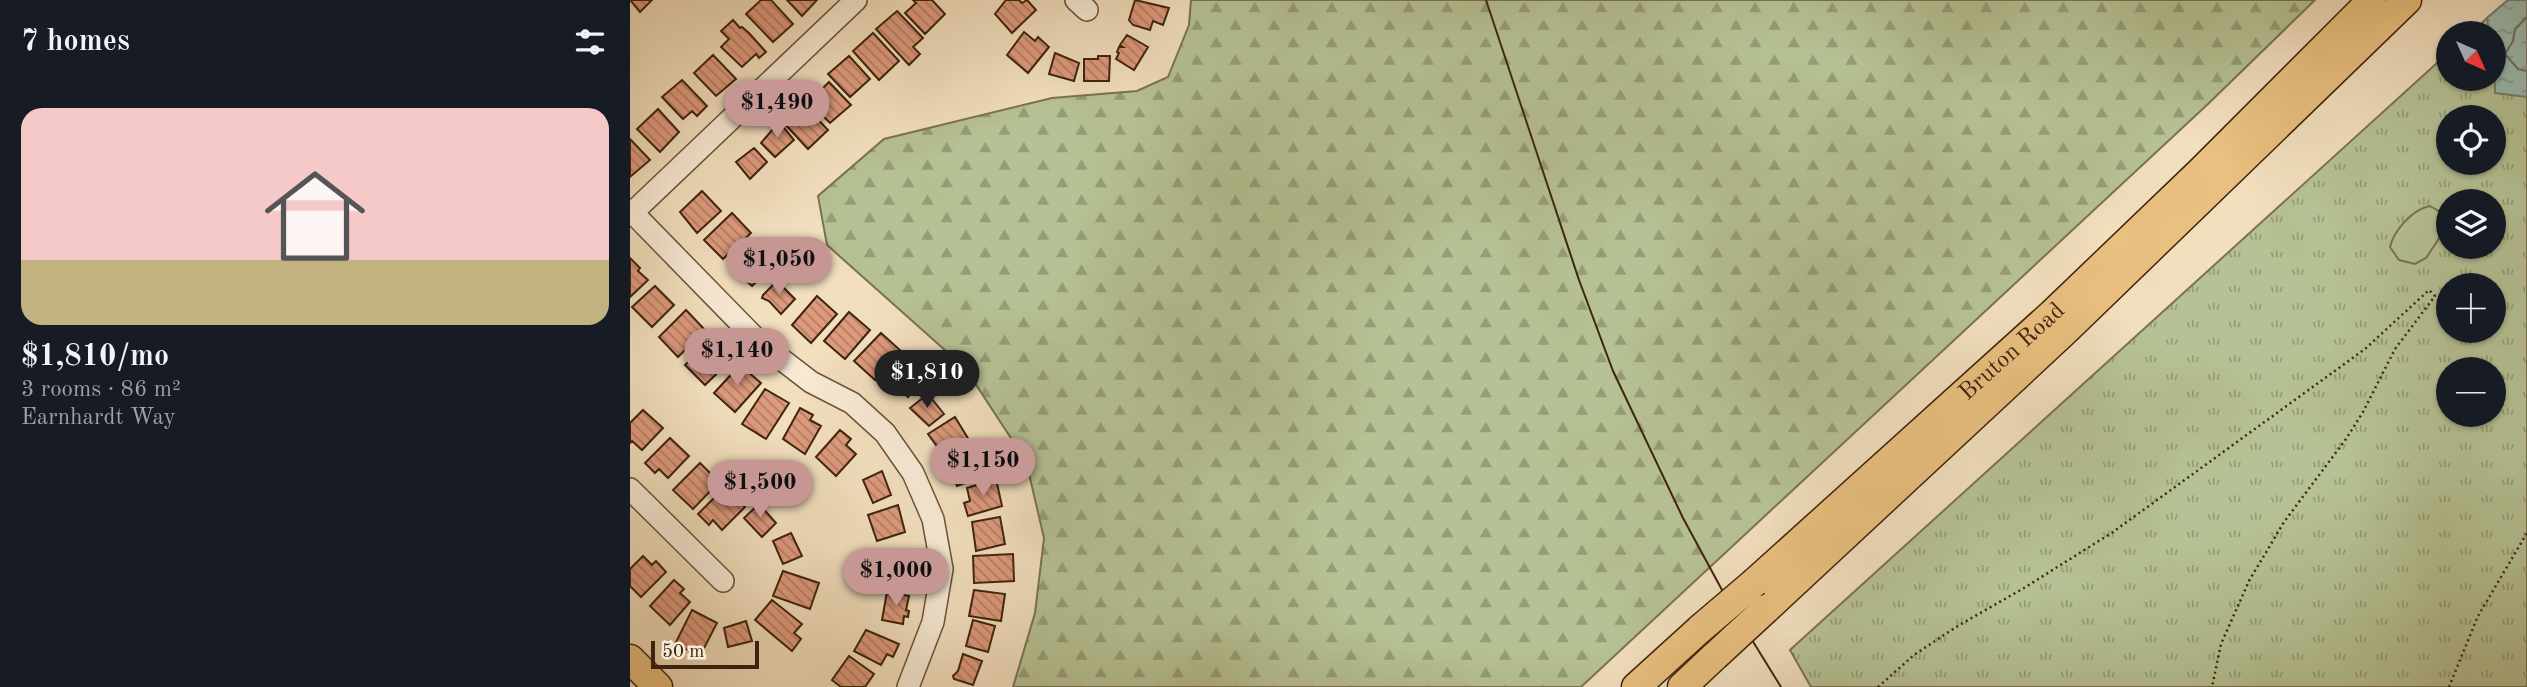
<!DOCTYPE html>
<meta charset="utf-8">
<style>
body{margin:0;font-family:"Old Standard TT",serif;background:#242831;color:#f1f3f6;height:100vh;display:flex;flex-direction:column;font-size:26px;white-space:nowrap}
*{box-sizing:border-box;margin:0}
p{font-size:23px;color:#9ea1a6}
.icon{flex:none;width:38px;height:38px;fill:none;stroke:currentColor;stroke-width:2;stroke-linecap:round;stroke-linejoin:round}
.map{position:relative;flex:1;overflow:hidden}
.drawer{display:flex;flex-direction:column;background:#171b24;width:630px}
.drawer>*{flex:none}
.needle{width:46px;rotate:135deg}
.fabs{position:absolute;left:1806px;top:21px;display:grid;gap:14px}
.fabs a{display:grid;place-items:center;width:70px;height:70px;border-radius:50%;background:#171b24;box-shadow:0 2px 5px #0004;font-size:35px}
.scale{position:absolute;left:21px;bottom:18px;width:108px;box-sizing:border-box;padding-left:7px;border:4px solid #3f240d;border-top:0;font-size:19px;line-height:24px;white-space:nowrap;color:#3f240d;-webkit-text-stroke:5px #f7ead5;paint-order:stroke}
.price{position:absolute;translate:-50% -60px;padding:0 16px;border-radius:24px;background:#c59692;color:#111;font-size:23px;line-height:46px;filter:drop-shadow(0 2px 4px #0008)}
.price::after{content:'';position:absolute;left:50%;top:42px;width:21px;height:16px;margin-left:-10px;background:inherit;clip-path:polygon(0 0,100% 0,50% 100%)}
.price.on{background:#222;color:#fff}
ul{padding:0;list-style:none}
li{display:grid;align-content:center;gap:14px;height:371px;padding:0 21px}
li span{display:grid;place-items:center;height:217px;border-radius:21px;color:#555}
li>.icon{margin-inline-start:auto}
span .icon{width:126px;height:126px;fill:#fffc;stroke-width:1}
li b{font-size:30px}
h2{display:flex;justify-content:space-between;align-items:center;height:84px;padding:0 21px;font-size:30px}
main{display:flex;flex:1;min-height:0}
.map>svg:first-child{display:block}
.grass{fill:url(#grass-tufts);stroke:#7a7351;stroke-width:2;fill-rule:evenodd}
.forest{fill:url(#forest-firs);stroke:#7a7351;stroke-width:2}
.garden{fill:#b6c295;stroke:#7a7351;stroke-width:2}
.water{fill:url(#water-ripples);stroke:#767f70;stroke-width:2}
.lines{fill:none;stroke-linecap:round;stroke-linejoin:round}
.shore{stroke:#6d7060;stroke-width:2}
.building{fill:url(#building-back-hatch);stroke:#3f240d;stroke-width:2}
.minor-casing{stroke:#6c5339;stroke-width:24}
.major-casing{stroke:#3f240d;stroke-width:31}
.path{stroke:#3f240d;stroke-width:2.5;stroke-dasharray:2 3.5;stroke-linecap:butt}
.minor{stroke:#f7ead5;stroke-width:21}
.major{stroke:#e9c07f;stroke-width:28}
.tram{stroke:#3f240d;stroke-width:2}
.major-bridge-casing{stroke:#3f240d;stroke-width:31;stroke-linecap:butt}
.major-bridge{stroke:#e9c07f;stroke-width:28}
.labels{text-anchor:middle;stroke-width:6;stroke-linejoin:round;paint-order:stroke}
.street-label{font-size:24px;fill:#3f240d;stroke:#f7ead5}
</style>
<main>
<section class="drawer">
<h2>7 homes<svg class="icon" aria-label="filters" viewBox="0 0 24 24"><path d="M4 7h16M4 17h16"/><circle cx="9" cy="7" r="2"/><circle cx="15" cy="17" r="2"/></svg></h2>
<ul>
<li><span style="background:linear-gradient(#f6c9c9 70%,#c2b280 0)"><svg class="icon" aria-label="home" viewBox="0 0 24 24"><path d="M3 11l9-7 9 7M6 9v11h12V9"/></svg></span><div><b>$1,810/mo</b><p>3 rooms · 86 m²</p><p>Earnhardt Way</p></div></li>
</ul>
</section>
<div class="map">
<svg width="1897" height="687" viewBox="0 0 1897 687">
<defs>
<pattern id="grass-tufts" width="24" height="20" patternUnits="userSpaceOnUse" patternTransform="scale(1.75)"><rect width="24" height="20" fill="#b6c295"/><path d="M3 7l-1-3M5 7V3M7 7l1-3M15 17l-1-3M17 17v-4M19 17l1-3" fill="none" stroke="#959d78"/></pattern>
<pattern id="forest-firs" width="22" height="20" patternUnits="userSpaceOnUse" patternTransform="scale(1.75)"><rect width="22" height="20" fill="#b6c295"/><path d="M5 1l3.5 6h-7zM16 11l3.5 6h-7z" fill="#959d78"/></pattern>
<pattern id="water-ripples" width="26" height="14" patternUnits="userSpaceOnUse" patternTransform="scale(1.75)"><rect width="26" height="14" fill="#9bbcb2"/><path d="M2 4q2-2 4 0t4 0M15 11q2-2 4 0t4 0" fill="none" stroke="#80998f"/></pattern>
<pattern id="building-back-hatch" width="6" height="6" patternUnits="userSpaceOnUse" patternTransform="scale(1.75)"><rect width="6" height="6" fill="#de9a7d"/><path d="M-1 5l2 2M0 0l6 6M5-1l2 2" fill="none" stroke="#b57d65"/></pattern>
</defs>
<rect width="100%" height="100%" fill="#f2dfbe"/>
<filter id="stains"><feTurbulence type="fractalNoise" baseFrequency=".00286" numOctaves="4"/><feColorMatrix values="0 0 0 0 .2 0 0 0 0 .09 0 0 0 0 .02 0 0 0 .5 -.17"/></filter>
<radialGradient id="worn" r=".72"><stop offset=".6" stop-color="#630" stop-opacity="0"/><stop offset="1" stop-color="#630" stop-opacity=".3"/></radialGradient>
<path class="grass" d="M 1878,0 L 1897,0 L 1897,687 L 1181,687 L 1160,650 L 1818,53 L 1818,79 L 1864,79 L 1864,33 L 1840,33 ZM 1818,117 L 1864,117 L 1864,163 L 1818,163 ZM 1818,201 L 1864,201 L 1864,247 L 1818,247 ZM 1818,285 L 1864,285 L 1864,331 L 1818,331 ZM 1818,369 L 1864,369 L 1864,415 L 1818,415 Z"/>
<path class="forest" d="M 561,0 L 1685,0 L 1578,104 L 951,687 L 383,687 L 405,613 L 414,538 L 396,461 L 335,368 L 197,245 L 188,196 L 254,139 L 422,98 L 507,91 L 538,77 L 559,25 Z"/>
<path class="garden" d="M 1800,206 L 1812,213 L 1814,225 L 1812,234 L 1796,258 L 1785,264 L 1769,260 L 1760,247 C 1764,230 1783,209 1800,206 Z"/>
<path class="water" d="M 1878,0 L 1897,0 L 1897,97 L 1865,93 L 1864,33 L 1859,33 L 1857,18 Z"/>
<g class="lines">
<path class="shore" d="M 1897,17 L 1885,29 L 1883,41 L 1875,54 L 1888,69 L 1897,71"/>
</g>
<path class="building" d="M 0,0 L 22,0 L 10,12 Z
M 131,0 L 141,0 L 163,24 L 143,42 L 116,14 Z
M 157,0 L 187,0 L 172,16 Z
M 283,0 L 302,0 L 315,14 L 295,34 L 275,13 L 286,3 Z
M 376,0 L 389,0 L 392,3 L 397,0 L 406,10 L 382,33 L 365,14 Z
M 505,0 L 539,8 L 533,25 L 523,21 L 520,30 L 503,25 L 499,20 Z
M 267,11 L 293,38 L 283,47 L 290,54 L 279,65 L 246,29 Z
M 103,20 L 110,28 L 112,27 L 119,33 L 136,52 L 129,58 L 126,54 L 112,67 L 91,47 L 99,39 L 91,31 Z
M 394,32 L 405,41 L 408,37 L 419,47 L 398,73 L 377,55 Z
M 243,33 L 269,61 L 249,80 L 223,51 Z
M 497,35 L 518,47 L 504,70 L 486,59 L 489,53 L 487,52 L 489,47 L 493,47 L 490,45 Z
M 425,53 L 449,63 L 444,81 L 419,74 Z
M 83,55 L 106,79 L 86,96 L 64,73 Z
M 219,56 L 240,79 L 220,97 L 198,74 Z
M 468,56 L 480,56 L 479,81 L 454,81 L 454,59 L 468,59 Z
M 52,80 L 77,106 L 67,116 L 62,111 L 53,119 L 32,97 Z
M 199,82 L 221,105 L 200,123 L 174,97 L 186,86 L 190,91 Z
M 171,102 L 198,130 L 178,149 L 151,120 Z
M 28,109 L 49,132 L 30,152 L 7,129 Z
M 149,122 L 164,140 L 145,157 L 131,143 Z
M 0,139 L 20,160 L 0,177 Z
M 124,148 L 137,162 L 120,179 L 106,162 Z
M 72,191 L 91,211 L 67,233 L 50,212 Z
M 102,213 L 121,233 L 93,259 L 74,240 Z
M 124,245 L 144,265 L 122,286 L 101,268 Z
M 0,258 L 10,268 L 8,271 L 18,280 L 0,297 Z
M 147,281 L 165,299 L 151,314 L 139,301 L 132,298 L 133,295 Z
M 25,286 L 44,305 L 22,327 L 2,307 Z
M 187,296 L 207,314 L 181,343 L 162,325 Z
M 56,310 L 75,330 L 48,357 L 29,337 Z
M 219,312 L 240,330 L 215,359 L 194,341 Z
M 251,333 L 271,351 L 245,380 L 224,361 Z
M 82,339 L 104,357 L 75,385 L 55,365 Z
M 110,365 L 131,383 L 105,412 L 84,393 Z
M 270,365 L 291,381 L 278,397 L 258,381 Z
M 135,389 L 159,403 L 136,439 L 112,424 Z
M 298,394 L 314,414 L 299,426 L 280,408 Z
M 170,408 L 183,415 L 180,420 L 191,426 L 175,454 L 153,439 Z
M 13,410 L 33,428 L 12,450 L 2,441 L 0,443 L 0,423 Z
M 325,417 L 339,440 L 314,456 L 298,434 Z
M 210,430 L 221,439 L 216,445 L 226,454 L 206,476 L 186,457 Z
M 40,438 L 59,456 L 38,478 L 29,469 L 25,473 L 15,463 Z
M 352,447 L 360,474 L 327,486 L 322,473 L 334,469 L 333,466 L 326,469 L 322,459 Z
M 70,463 L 89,482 L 63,509 L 43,490 Z
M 252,471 L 261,495 L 243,503 L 233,480 Z
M 366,479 L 372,506 L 338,516 L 334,503 L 340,501 L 337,488 Z
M 93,489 L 115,507 L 92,530 L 83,520 L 79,525 L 68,514 Z
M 129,504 L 146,523 L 132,537 L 114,518 Z
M 268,505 L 275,532 L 247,541 L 238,515 Z
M 370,517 L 375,544 L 346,551 L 342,522 Z
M 161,533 L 172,556 L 153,564 L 143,541 Z
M 273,551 L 274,564 L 281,563 L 282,578 L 247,581 L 243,553 Z
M 383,554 L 384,581 L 344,583 L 343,556 Z
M 13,556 L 22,565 L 26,561 L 36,572 L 11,597 L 0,586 L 0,569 Z
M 153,571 L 189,583 L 180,609 L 143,596 Z
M 44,580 L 54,589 L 50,593 L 60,602 L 40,625 L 20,606 Z
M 344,590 L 375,594 L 371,621 L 339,616 Z
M 257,592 L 279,596 L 276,610 L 279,611 L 278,617 L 274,616 L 273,624 L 252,620 Z
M 142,600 L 172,624 L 164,633 L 171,639 L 162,651 L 125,620 Z
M 62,610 L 87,623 L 70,656 L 45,644 Z
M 343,620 L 365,626 L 358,652 L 336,646 Z
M 116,621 L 122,641 L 98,647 L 94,628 Z
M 236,630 L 269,644 L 263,657 L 257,654 L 251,665 L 224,651 Z
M 333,654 L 352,661 L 343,685 L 324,679 L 323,676 L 328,671 Z
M 219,656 L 244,674 L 235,687 L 211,687 L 202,680 Z"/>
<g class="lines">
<g class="minor-casing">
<path id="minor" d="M 446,0 L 457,10
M 2,212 L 129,342 L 181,382 L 222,403 L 255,433 L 283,473 L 303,519 L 312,569 L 303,622 L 278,687
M 0,215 L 226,0
M 0,489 L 93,581"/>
</g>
<g class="major-casing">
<g id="major">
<path id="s1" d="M 1125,582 L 1422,314 L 1570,172 L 1742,0"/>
<path d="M 1136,609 L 1436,330 L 1777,0"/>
<path d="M 0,659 L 28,687"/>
<path d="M 1006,687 L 1071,628"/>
<path d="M 1052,687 L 1085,656"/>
</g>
</g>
<path class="path" d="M 1248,687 L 1284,655 L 1326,627 L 1394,588 L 1483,532 L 1735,349 L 1799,290 L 1805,296 L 1765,349 L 1733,412 L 1716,439 L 1654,522 L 1619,581 L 1591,644 L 1582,687
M 1819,687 L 1848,616 L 1897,533"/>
<use href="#minor" class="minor"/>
<use href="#major" class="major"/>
<path class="tram" d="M 856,0 L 949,280 L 983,371 L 1053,518 L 1098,601 L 1151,687"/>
<g class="major-bridge-casing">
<path id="major-bridge" d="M 1071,628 L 1125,582
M 1085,656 L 1136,609"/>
</g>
<use href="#major-bridge" class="major-bridge"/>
</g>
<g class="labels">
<g class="street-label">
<text dy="8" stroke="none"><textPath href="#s1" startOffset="345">Bruton Road</textPath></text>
</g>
</g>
<rect width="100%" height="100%" filter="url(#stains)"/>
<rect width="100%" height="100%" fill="url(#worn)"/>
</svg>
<div class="fabs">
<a><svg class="needle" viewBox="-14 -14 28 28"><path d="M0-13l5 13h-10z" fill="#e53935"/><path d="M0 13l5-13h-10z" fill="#9ea1a6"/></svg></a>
<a><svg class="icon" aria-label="locate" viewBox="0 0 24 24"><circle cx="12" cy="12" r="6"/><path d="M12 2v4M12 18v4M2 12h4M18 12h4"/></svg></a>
<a><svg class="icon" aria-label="layers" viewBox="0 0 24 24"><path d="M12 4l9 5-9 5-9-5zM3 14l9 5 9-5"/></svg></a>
<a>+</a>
<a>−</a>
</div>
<div class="scale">50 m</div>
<b class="price" style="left:147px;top:140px">$1,490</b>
<b class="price" style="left:149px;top:297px">$1,050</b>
<b class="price" style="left:107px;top:388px">$1,140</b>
<b class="price on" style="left:297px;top:410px">$1,810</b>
<b class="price" style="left:353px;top:498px">$1,150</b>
<b class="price" style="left:130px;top:520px">$1,500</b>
<b class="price" style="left:266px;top:608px">$1,000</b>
</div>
</main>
